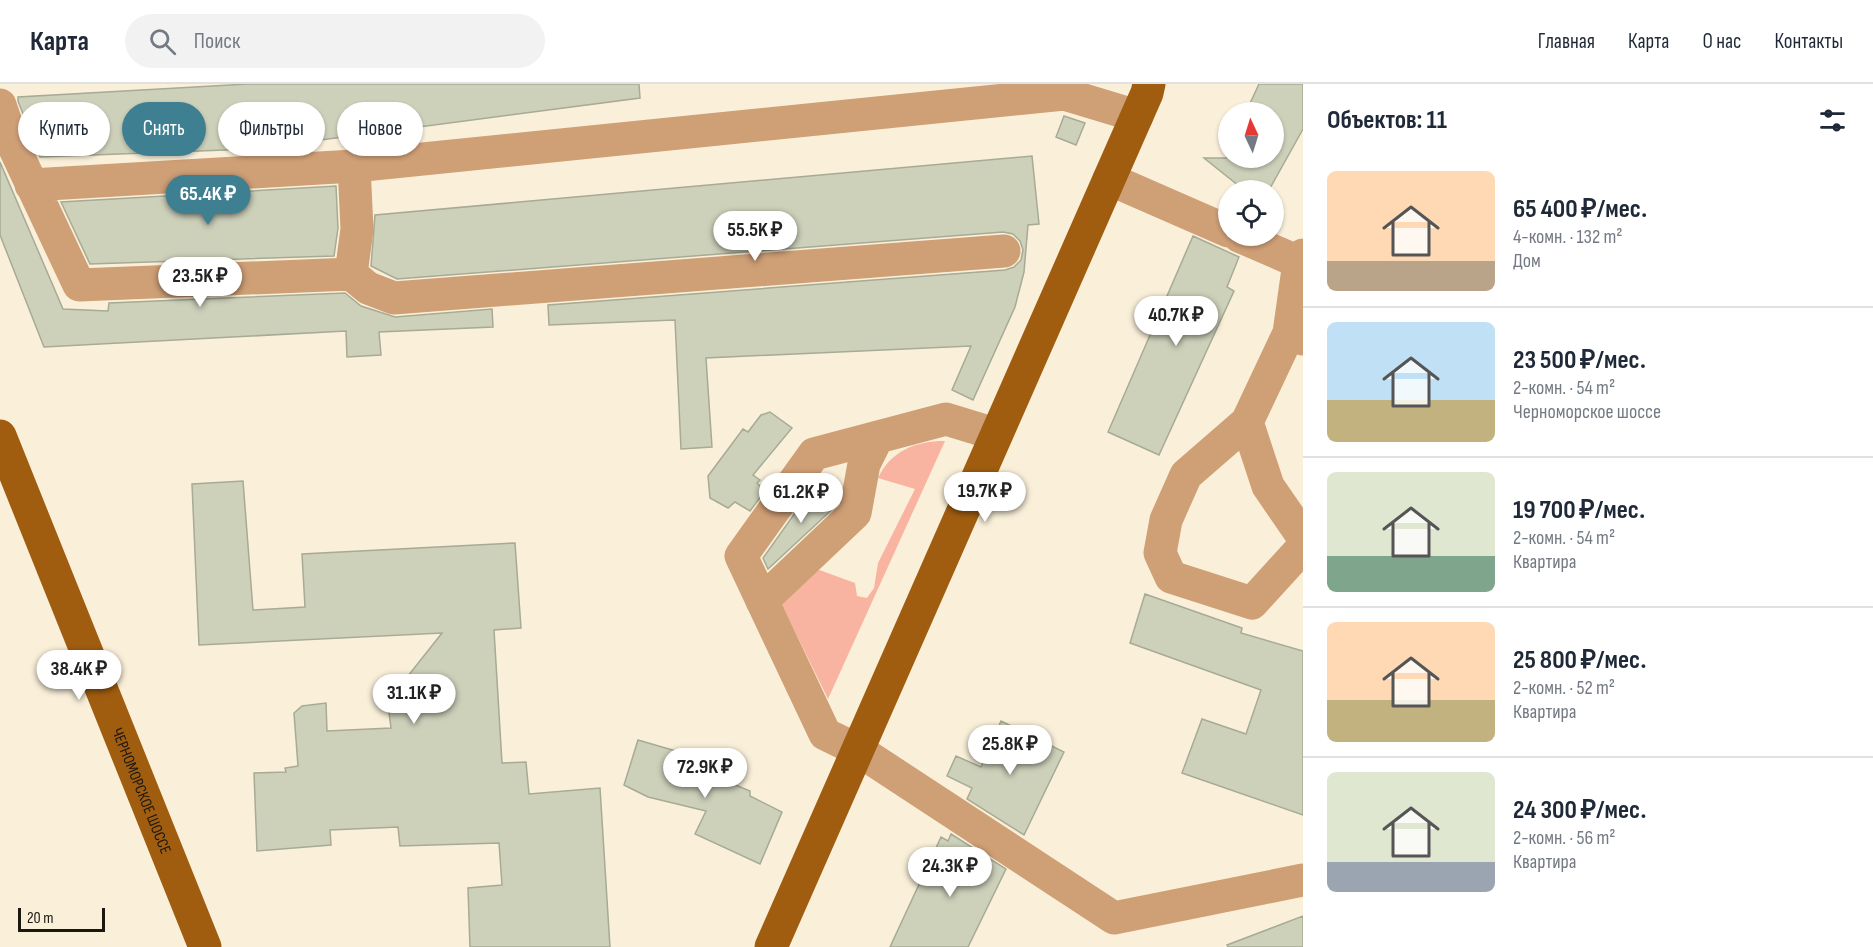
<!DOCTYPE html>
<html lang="ru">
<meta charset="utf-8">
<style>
body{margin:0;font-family:"Sofia Sans Condensed",sans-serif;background:#f2f2f3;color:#1f2937;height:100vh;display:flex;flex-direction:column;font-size:22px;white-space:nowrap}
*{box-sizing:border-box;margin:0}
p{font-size:20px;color:#747a83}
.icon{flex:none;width:33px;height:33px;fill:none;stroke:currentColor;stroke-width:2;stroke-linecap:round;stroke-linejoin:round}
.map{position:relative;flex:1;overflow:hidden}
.panel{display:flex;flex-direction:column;background:#fff;width:570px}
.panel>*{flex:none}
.hud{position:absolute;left:18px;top:18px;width:570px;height:54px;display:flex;gap:12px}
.needle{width:39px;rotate:356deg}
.controls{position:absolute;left:1218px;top:18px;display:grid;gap:12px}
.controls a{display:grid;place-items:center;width:66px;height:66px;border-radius:50%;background:#fff;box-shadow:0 2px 4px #0004;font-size:30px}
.scale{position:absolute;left:18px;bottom:15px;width:87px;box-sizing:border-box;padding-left:6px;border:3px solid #1b1810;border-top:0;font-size:16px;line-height:21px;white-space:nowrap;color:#1b1810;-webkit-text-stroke:4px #faf0da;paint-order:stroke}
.price{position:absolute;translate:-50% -51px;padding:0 14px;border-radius:21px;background:#fff;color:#222;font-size:20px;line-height:39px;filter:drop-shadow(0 2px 3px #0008)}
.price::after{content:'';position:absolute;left:50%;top:36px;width:18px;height:14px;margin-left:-9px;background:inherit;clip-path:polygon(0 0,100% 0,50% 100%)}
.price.on{background:#3e8091;color:#fff}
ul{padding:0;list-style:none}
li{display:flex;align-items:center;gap:18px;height:150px;padding:0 24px}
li+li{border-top:2px solid #e0e1e3}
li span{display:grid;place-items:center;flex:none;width:168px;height:120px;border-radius:9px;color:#555}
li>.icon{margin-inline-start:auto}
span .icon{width:72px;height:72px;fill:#fffc;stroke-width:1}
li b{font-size:26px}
h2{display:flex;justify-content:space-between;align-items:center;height:72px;padding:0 24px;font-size:26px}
.pill{padding:0 21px;border-radius:27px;background:#fff;box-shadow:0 2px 4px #0004;font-size:21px;line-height:54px}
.pill.on{background:#3e8091;color:#fff}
header{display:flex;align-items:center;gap:36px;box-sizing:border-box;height:84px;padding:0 30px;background:#fff;border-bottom:2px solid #e0e1e3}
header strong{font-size:28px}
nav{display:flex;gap:33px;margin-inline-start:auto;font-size:21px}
.search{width:420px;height:54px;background:#f2f2f3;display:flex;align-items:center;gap:15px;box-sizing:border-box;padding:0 21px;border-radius:33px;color:#747a83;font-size:22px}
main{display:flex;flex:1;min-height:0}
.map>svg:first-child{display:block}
.green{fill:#f8b4a0}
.building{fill:#cdd1ba;stroke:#a7aa94;stroke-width:1.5}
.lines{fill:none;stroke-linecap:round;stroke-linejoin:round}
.minor{stroke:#cf9f76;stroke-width:33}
.major{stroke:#a05d10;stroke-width:33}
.labels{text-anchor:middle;stroke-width:4.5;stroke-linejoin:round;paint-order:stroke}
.street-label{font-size:16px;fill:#1b1810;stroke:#faf0da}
</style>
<header>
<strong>Карта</strong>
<div class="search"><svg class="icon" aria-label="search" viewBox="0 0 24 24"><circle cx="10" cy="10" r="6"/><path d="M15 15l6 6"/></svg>Поиск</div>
<nav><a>Главная</a><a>Карта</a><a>О нас</a><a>Контакты</a></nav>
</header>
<main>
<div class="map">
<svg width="1303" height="863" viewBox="0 0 1303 863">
<rect width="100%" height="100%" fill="#faf0da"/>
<path class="green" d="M 945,357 L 828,615 L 782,521 L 788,504 L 814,484 L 855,499 L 857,512 L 867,514 L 874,504 L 878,479 L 915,405 L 878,394 C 891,367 915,357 945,357 Z"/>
<path class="building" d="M 248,0 L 639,0 L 640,14 L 252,65 L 40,73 L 18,17 L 18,13 Z
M 1259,0 L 1303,0 L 1303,45 L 1269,106 L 1244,106 L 1204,74 L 1274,74 L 1274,28 L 1246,28 Z
M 1064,32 L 1085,39 L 1076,61 L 1056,53 Z
M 1032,72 L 1039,140 L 1028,141 L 1024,188 L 1015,223 L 973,316 L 952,306 L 971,262 L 706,274 L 712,363 L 681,365 L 675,236 L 549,241 L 548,221 L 1005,186 L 1014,183 L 1021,176 L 1023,166 L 1020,157 L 1013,150 L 1003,148 L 397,195 L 371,182 L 375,131 Z
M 0,78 L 63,225 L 108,227 L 109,219 L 345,209 L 361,222 L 395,233 L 492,225 L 493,243 L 379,248 L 381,271 L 347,273 L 346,247 L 44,263 L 0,151 Z
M 336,102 L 338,144 L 334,172 L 90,180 L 61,118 Z
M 1193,152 L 1239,173 L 1227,203 L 1234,207 L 1159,371 L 1108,348 Z
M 770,328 L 792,344 L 753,391 L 760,396 L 757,399 L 765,407 L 750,427 L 735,418 L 728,424 L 710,414 L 708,392 L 743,345 L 748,348 L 761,331 Z
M 243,397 L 253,526 L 305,523 L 302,470 L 515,459 L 521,544 L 494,546 L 502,679 L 526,678 L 529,710 L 600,704 L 610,863 L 470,863 L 468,804 L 502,801 L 499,759 L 400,762 L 398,743 L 330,746 L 331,761 L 257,767 L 254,689 L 286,688 L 285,684 L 298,682 L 294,629 L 302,622 L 326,619 L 327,647 L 391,644 L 385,597 L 404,597 L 442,549 L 199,561 L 192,400 Z
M 810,408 L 839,412 L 838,420 L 768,485 L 763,474 Z
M 1145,510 L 1242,544 L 1241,549 L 1303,567 L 1303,731 L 1182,689 L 1202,635 L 1246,650 L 1261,606 L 1130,559 Z
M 1001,637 L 1064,668 L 1024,751 L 967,715 L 972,704 L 947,692 L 956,672 L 981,683 Z
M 638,656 L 700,674 L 697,685 L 750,707 L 750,712 L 782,728 L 760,780 L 695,750 L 706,727 L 648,713 L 624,701 Z
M 951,750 L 1006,785 L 968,863 L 890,863 L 941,753 L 948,757 Z
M 1303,832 L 1303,863 L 1228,863 L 1227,861 Z"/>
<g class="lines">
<path class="minor" d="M 0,21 L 15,65 L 79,201 L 351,190 L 368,204 L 394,214 L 1004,167
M 1109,95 L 1228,147
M 31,101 L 354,82 L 1064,10 L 1137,32
M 1239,152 L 1299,178 L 1303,171
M 351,190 L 357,145 L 354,82
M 1289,249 L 1299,178
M 1303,255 L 1289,249 L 1247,338 L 1268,402 L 1303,453
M 1247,338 L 1186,391 L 1166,436 L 1160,469 L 1171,493 L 1252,519 L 1303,463
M 995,350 L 946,335 L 814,370 L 741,472 L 825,650 L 858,666 L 1114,834 L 1303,796
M 762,517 L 855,429 L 864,380 L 877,354"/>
<g class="major">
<path id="s1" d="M 0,352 L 205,863"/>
<path d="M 771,863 L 1147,9 L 1149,0"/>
</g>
</g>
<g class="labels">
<g class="street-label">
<text dy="6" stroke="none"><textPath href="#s1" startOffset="382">ЧЕРНОМОРСКОЕ ШОССЕ</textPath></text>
</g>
</g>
</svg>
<div class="controls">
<a><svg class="needle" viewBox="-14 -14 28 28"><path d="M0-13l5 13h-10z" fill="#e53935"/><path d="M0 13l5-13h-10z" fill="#747a83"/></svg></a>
<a><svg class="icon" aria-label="locate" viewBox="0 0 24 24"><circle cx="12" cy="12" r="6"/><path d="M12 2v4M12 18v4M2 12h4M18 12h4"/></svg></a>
</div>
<div class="scale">20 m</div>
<b class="price on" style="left:208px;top:142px">65.4K ₽</b>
<b class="price" style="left:755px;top:178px">55.5K ₽</b>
<b class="price" style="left:200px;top:224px">23.5K ₽</b>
<b class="price" style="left:1176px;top:263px">40.7K ₽</b>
<b class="price" style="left:985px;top:439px">19.7K ₽</b>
<b class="price" style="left:801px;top:440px">61.2K ₽</b>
<b class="price" style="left:79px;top:617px">38.4K ₽</b>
<b class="price" style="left:414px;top:641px">31.1K ₽</b>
<b class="price" style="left:1010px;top:692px">25.8K ₽</b>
<b class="price" style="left:705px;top:715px">72.9K ₽</b>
<b class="price" style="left:950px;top:814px">24.3K ₽</b>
<div class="hud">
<a class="pill">Купить</a>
<a class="pill on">Снять</a>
<a class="pill">Фильтры</a>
<a class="pill">Новое</a>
</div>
</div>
<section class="panel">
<h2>Объектов: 11<svg class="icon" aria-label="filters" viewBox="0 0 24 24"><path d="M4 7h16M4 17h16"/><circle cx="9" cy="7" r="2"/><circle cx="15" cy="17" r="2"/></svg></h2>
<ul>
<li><span style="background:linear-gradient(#ffd9b3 75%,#b9a48a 0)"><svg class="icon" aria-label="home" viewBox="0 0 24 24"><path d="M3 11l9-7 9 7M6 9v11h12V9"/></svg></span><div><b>65 400 ₽/мес.</b><p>4-комн. · 132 m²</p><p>Дом</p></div></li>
<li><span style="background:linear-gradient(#bfe0f5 65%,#c2b280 0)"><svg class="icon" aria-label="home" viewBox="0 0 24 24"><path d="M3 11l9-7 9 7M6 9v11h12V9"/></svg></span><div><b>23 500 ₽/мес.</b><p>2-комн. · 54 m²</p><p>Черноморское шоссе</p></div></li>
<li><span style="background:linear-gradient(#dfe7d0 70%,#7fa58c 0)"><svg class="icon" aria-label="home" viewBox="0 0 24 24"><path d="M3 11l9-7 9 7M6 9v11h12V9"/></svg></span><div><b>19 700 ₽/мес.</b><p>2-комн. · 54 m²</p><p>Квартира</p></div></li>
<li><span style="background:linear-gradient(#ffd9b3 65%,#c2b280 0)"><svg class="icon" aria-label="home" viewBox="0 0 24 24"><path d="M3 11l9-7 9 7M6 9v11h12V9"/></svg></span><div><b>25 800 ₽/мес.</b><p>2-комн. · 52 m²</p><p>Квартира</p></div></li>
<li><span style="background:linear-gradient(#dfe7d0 75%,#9aa5b1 0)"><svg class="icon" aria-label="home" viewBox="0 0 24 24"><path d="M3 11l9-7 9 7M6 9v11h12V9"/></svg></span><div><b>24 300 ₽/мес.</b><p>2-комн. · 56 m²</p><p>Квартира</p></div></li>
</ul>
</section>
</main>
